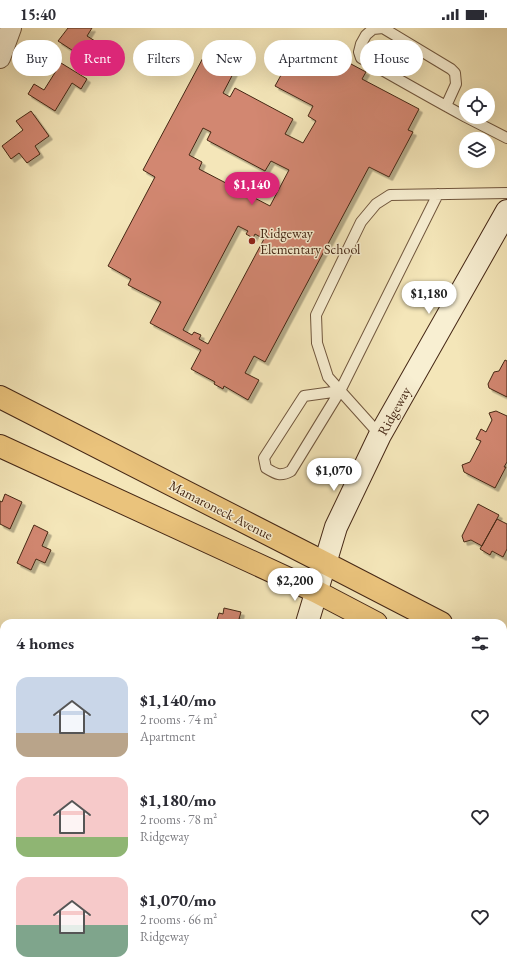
<!DOCTYPE html>
<meta charset="utf-8">
<style>
body{margin:0;font-family:"EB Garamond",serif;background:#f2f2f3;color:#2b2b33;height:100vh;display:flex;flex-direction:column;font-size:15px;white-space:nowrap}
*{box-sizing:border-box;margin:0}
p{font-size:13px;color:#7c7c81}
.icon{flex:none;width:22px;height:22px;fill:none;stroke:currentColor;stroke-width:2;stroke-linecap:round;stroke-linejoin:round}
.map{position:relative;flex:1;overflow:hidden}
.drawer{position:absolute;left:0px;top:591px;width:507px;height:356px;display:flex;flex-direction:column;background:#fff;border-radius:12px 12px 0 0;box-shadow:0 4px 16px #0002}
.drawer>*{flex:none}
.banner{position:absolute;left:12px;top:12px;width:483px;height:36px;display:flex;gap:8px}
.controls{position:absolute;left:459px;top:60px;display:grid;gap:8px}
.controls a{display:grid;place-items:center;width:36px;height:36px;border-radius:50%;background:#fff;box-shadow:0 4px 16px #0002;font-size:20px}
.price{position:absolute;translate:-50% -34px;padding:0 9px;border-radius:14px;background:#fff;color:#222;font-size:13px;line-height:26px;filter:drop-shadow(0 1px 2px #0008)}
.price::after{content:'';position:absolute;left:50%;top:24px;width:12px;height:9px;margin-left:-6px;background:inherit;clip-path:polygon(0 0,100% 0,50% 100%)}
.price.selected{background:#db2777;color:#fff}
ul{padding:0;list-style:none}
li{display:flex;align-items:center;gap:12px;height:100px;padding:0 16px}
li span{display:grid;place-items:center;flex:none;width:112px;height:80px;border-radius:12px;color:#555}
li>.icon{margin-inline-start:auto}
span .icon{width:48px;height:48px;fill:#fffc;stroke-width:1}
li b{font-size:17px}
h2{display:flex;justify-content:space-between;align-items:center;height:48px;padding:0 16px;font-size:17px}
.pill{padding:0 14px;border-radius:18px;background:#fff;box-shadow:0 4px 16px #0002;font-size:14px;line-height:36px}
.pill.selected{background:#db2777;color:#fff}
.status{display:flex;justify-content:space-between;align-items:center;height:28px;padding:0 20px;background:#fff;direction:ltr}
.status svg{height:11px;fill:currentColor}
.map>svg:first-child{display:block}
.building{fill:#d28771;stroke:#452715;fill-rule:evenodd;filter:url(#shadow)}
.lines{fill:none;stroke-linecap:round;stroke-linejoin:round}
.lane-casing{stroke:#71573e;stroke-width:12}
.street-casing{stroke:#71573e;stroke-width:22}
.secondary-casing{stroke:#452715;stroke-width:24}
.primary-casing{stroke:#452715;stroke-width:24}
.lane{stroke:#f8efd2;stroke-width:10}
.street{stroke:#f8efd2;stroke-width:20}
.secondary{stroke:#f8efd2;stroke-width:22}
.primary{stroke:#eac37c;stroke-width:22}
.poi-dot{fill:#8f2418;stroke:#f8efd2;stroke-width:1.5}
.labels{text-anchor:middle;stroke-width:3;stroke-linejoin:round;paint-order:stroke}
.poi-label{font-size:14px;fill:#452715;stroke:#f8efd2;text-anchor:start}
.street-label{font-size:14px;fill:#452715;stroke:#f8efd2}
</style>
<div class="status"><b>15:40</b><svg viewBox="0 0 49 12"><path d="M0 12V9h3v3zM5 12V6h3v6zM10 12V3h3v9zM15 12V0h3v12zM26 1h20v11H26zM47 4h2v5h-2z"/></svg></div>
<div class="map">
<svg width="507" height="947" viewBox="0 0 507 947">
<defs>
<filter id="shadow"><feDropShadow dx="3.5" dy="3.5" stdDeviation="0" flood-color="#0004"/></filter>
</defs>
<rect width="100%" height="100%" fill="#f4e6b9"/>
<filter id="stains"><feTurbulence type="fractalNoise" baseFrequency=".005" numOctaves="4"/><feColorMatrix values="0 0 0 0 .2 0 0 0 0 .09 0 0 0 0 .02 0 0 0 .5 -.17"/></filter>
<radialGradient id="worn" r=".72"><stop offset=".6" stop-color="#630" stop-opacity="0"/><stop offset="1" stop-color="#630" stop-opacity=".3"/></radialGradient>
<path class="building" d="M 68,0 L 92,0 L 87,8 L 95,13 L 84,30 L 58,13 Z
M 296,20 L 331,38 L 336,28 L 366,44 L 362,51 L 419,81 L 408,102 L 413,104 L 389,149 L 369,139 L 265,334 L 254,328 L 245,345 L 259,352 L 248,372 L 224,358 L 223,361 L 214,356 L 215,354 L 191,341 L 201,322 L 150,295 L 161,274 L 128,257 L 131,251 L 108,238 L 155,149 L 143,142 L 204,28 L 234,44 L 223,65 L 230,69 L 235,60 L 293,91 L 285,106 L 303,115 L 316,93 L 308,88 L 313,78 L 275,58 ZM 203,100 L 211,104 L 207,112 L 265,143 L 271,133 L 289,142 L 270,178 L 199,141 L 202,134 L 189,127 ZM 238,198 L 248,203 L 246,206 L 253,210 L 255,206 L 264,211 L 208,316 L 199,311 L 201,307 L 194,304 L 192,307 L 183,302 Z
M 61,35 L 87,51 L 81,61 L 72,55 L 55,83 L 28,66 L 34,56 L 44,62 Z
M 31,83 L 49,108 L 35,118 L 40,126 L 27,135 L 19,125 L 11,131 L 2,118 L 23,102 L 16,93 Z
M 505,332 L 507,333 L 507,369 L 489,360 L 488,356 L 494,344 L 499,343 Z
M 496,383 L 507,388 L 507,434 L 504,439 L 506,439 L 495,460 L 464,444 L 462,437 L 470,434 L 481,413 L 476,411 L 481,401 L 486,404 L 492,392 L 489,385 Z
M 5,466 L 22,474 L 10,501 L 0,496 L 0,473 L 2,474 Z
M 478,476 L 499,487 L 482,518 L 471,512 L 464,514 L 462,508 Z
M 497,491 L 507,496 L 507,521 L 503,529 L 492,523 L 490,527 L 480,521 Z
M 34,497 L 48,504 L 42,518 L 51,522 L 45,535 L 36,531 L 31,542 L 17,535 Z
M 224,580 L 241,584 L 239,591 L 244,592 L 243,595 L 216,595 L 219,585 L 223,586 Z
M 4,649 L 4,667 L 0,665 L 0,657 Z
M 0,807 L 4,808 L 4,844 L 0,842 Z
M 130,943 L 146,943 L 144,947 L 129,947 L 128,946 Z
M 282,943 L 330,943 L 336,946 L 336,947 L 282,947 L 280,946 Z"/>
<g class="lines">
<g class="lane-casing">
<path id="lane" d="M 446,78 L 456,56 L 455,45 L 451,41 L 383,0 L 373,1 L 366,7 L 361,16 L 359,24 L 361,30 C 396,50 431,70 466,89
M 466,89 L 507,110
M 340,363 L 304,368 L 264,430 L 266,440 C 276,446 280,449 291,443 L 340,363 L 438,166
M 380,407 L 328,349 L 317,315 L 316,287 L 361,194 L 376,176 L 390,167 L 507,165"/>
</g>
<g class="street-casing">
<path id="street" d="M 0,30 L 11,0
M 0,735 L 4,737
M 503,759 L 507,761"/>
</g>
<g class="secondary-casing">
<path id="secondary" d="M 307,595 L 336,499 L 380,407 L 507,183
M 212,947 L 213,943"/>
</g>
<g class="primary-casing">
<path id="primary" d="M 0,369 L 325,535 L 441,595
M 0,418 L 317,564 L 376,595
M 503,627 L 507,629
M 503,662 L 507,665"/>
</g>
<use href="#lane" class="lane"/>
<use href="#street" class="street"/>
<use href="#secondary" class="secondary"/>
<use href="#primary" class="primary"/>
</g>
<circle class="poi-dot" cx="252" cy="213" r="4"/>
<g class="labels">
<g class="poi-label">
<text x="260" y="210">Ridgeway<tspan x="260" dy="16">Elementary School</tspan></text>
</g>
<g class="street-label">
<text transform="translate(394 383) rotate(-61)" y="5">Ridgeway</text>
<text transform="translate(221 482) rotate(27)" y="5">Mamaroneck Avenue</text>
</g>
</g>
<rect width="100%" height="100%" filter="url(#stains)"/>
<rect width="100%" height="100%" fill="url(#worn)"/>
</svg>
<div class="controls">
<a><svg class="icon" aria-label="locate" viewBox="0 0 24 24"><circle cx="12" cy="12" r="6"/><path d="M12 2v4M12 18v4M2 12h4M18 12h4"/></svg></a>
<a><svg class="icon" aria-label="layers" viewBox="0 0 24 24"><path d="M12 4l9 5-9 5-9-5zM3 14l9 5 9-5"/></svg></a>
</div>
<b class="price selected" style="left:252px;top:178px">$1,140</b>
<b class="price" style="left:429px;top:287px">$1,180</b>
<b class="price" style="left:334px;top:464px">$1,070</b>
<b class="price" style="left:295px;top:574px">$2,200</b>
<div class="banner">
<a class="pill">Buy</a>
<a class="pill selected">Rent</a>
<a class="pill">Filters</a>
<a class="pill">New</a>
<a class="pill">Apartment</a>
<a class="pill">House</a>
</div>
<section class="drawer">
<h2>4 homes<svg class="icon" aria-label="filters" viewBox="0 0 24 24"><path d="M4 7h16M4 17h16"/><circle cx="9" cy="7" r="2"/><circle cx="15" cy="17" r="2"/></svg></h2>
<ul>
<li><span style="background:linear-gradient(#c9d6e8 70%,#b9a48a 0)"><svg class="icon" aria-label="home" viewBox="0 0 24 24"><path d="M3 11l9-7 9 7M6 9v11h12V9"/></svg></span><div><b>$1,140/mo</b><p>2 rooms · 74 m²</p><p>Apartment</p></div><svg class="icon" aria-label="heart" viewBox="0 0 24 24"><path d="M12 20l-8-8c-3-5 5-10 8-4 3-6 11-1 8 4z"/></svg></li>
<li><span style="background:linear-gradient(#f6c9c9 75%,#8fb573 0)"><svg class="icon" aria-label="home" viewBox="0 0 24 24"><path d="M3 11l9-7 9 7M6 9v11h12V9"/></svg></span><div><b>$1,180/mo</b><p>2 rooms · 78 m²</p><p>Ridgeway</p></div><svg class="icon" aria-label="heart" viewBox="0 0 24 24"><path d="M12 20l-8-8c-3-5 5-10 8-4 3-6 11-1 8 4z"/></svg></li>
<li><span style="background:linear-gradient(#f6c9c9 60%,#7fa58c 0)"><svg class="icon" aria-label="home" viewBox="0 0 24 24"><path d="M3 11l9-7 9 7M6 9v11h12V9"/></svg></span><div><b>$1,070/mo</b><p>2 rooms · 66 m²</p><p>Ridgeway</p></div><svg class="icon" aria-label="heart" viewBox="0 0 24 24"><path d="M12 20l-8-8c-3-5 5-10 8-4 3-6 11-1 8 4z"/></svg></li>
</ul>
</section>
</div>
